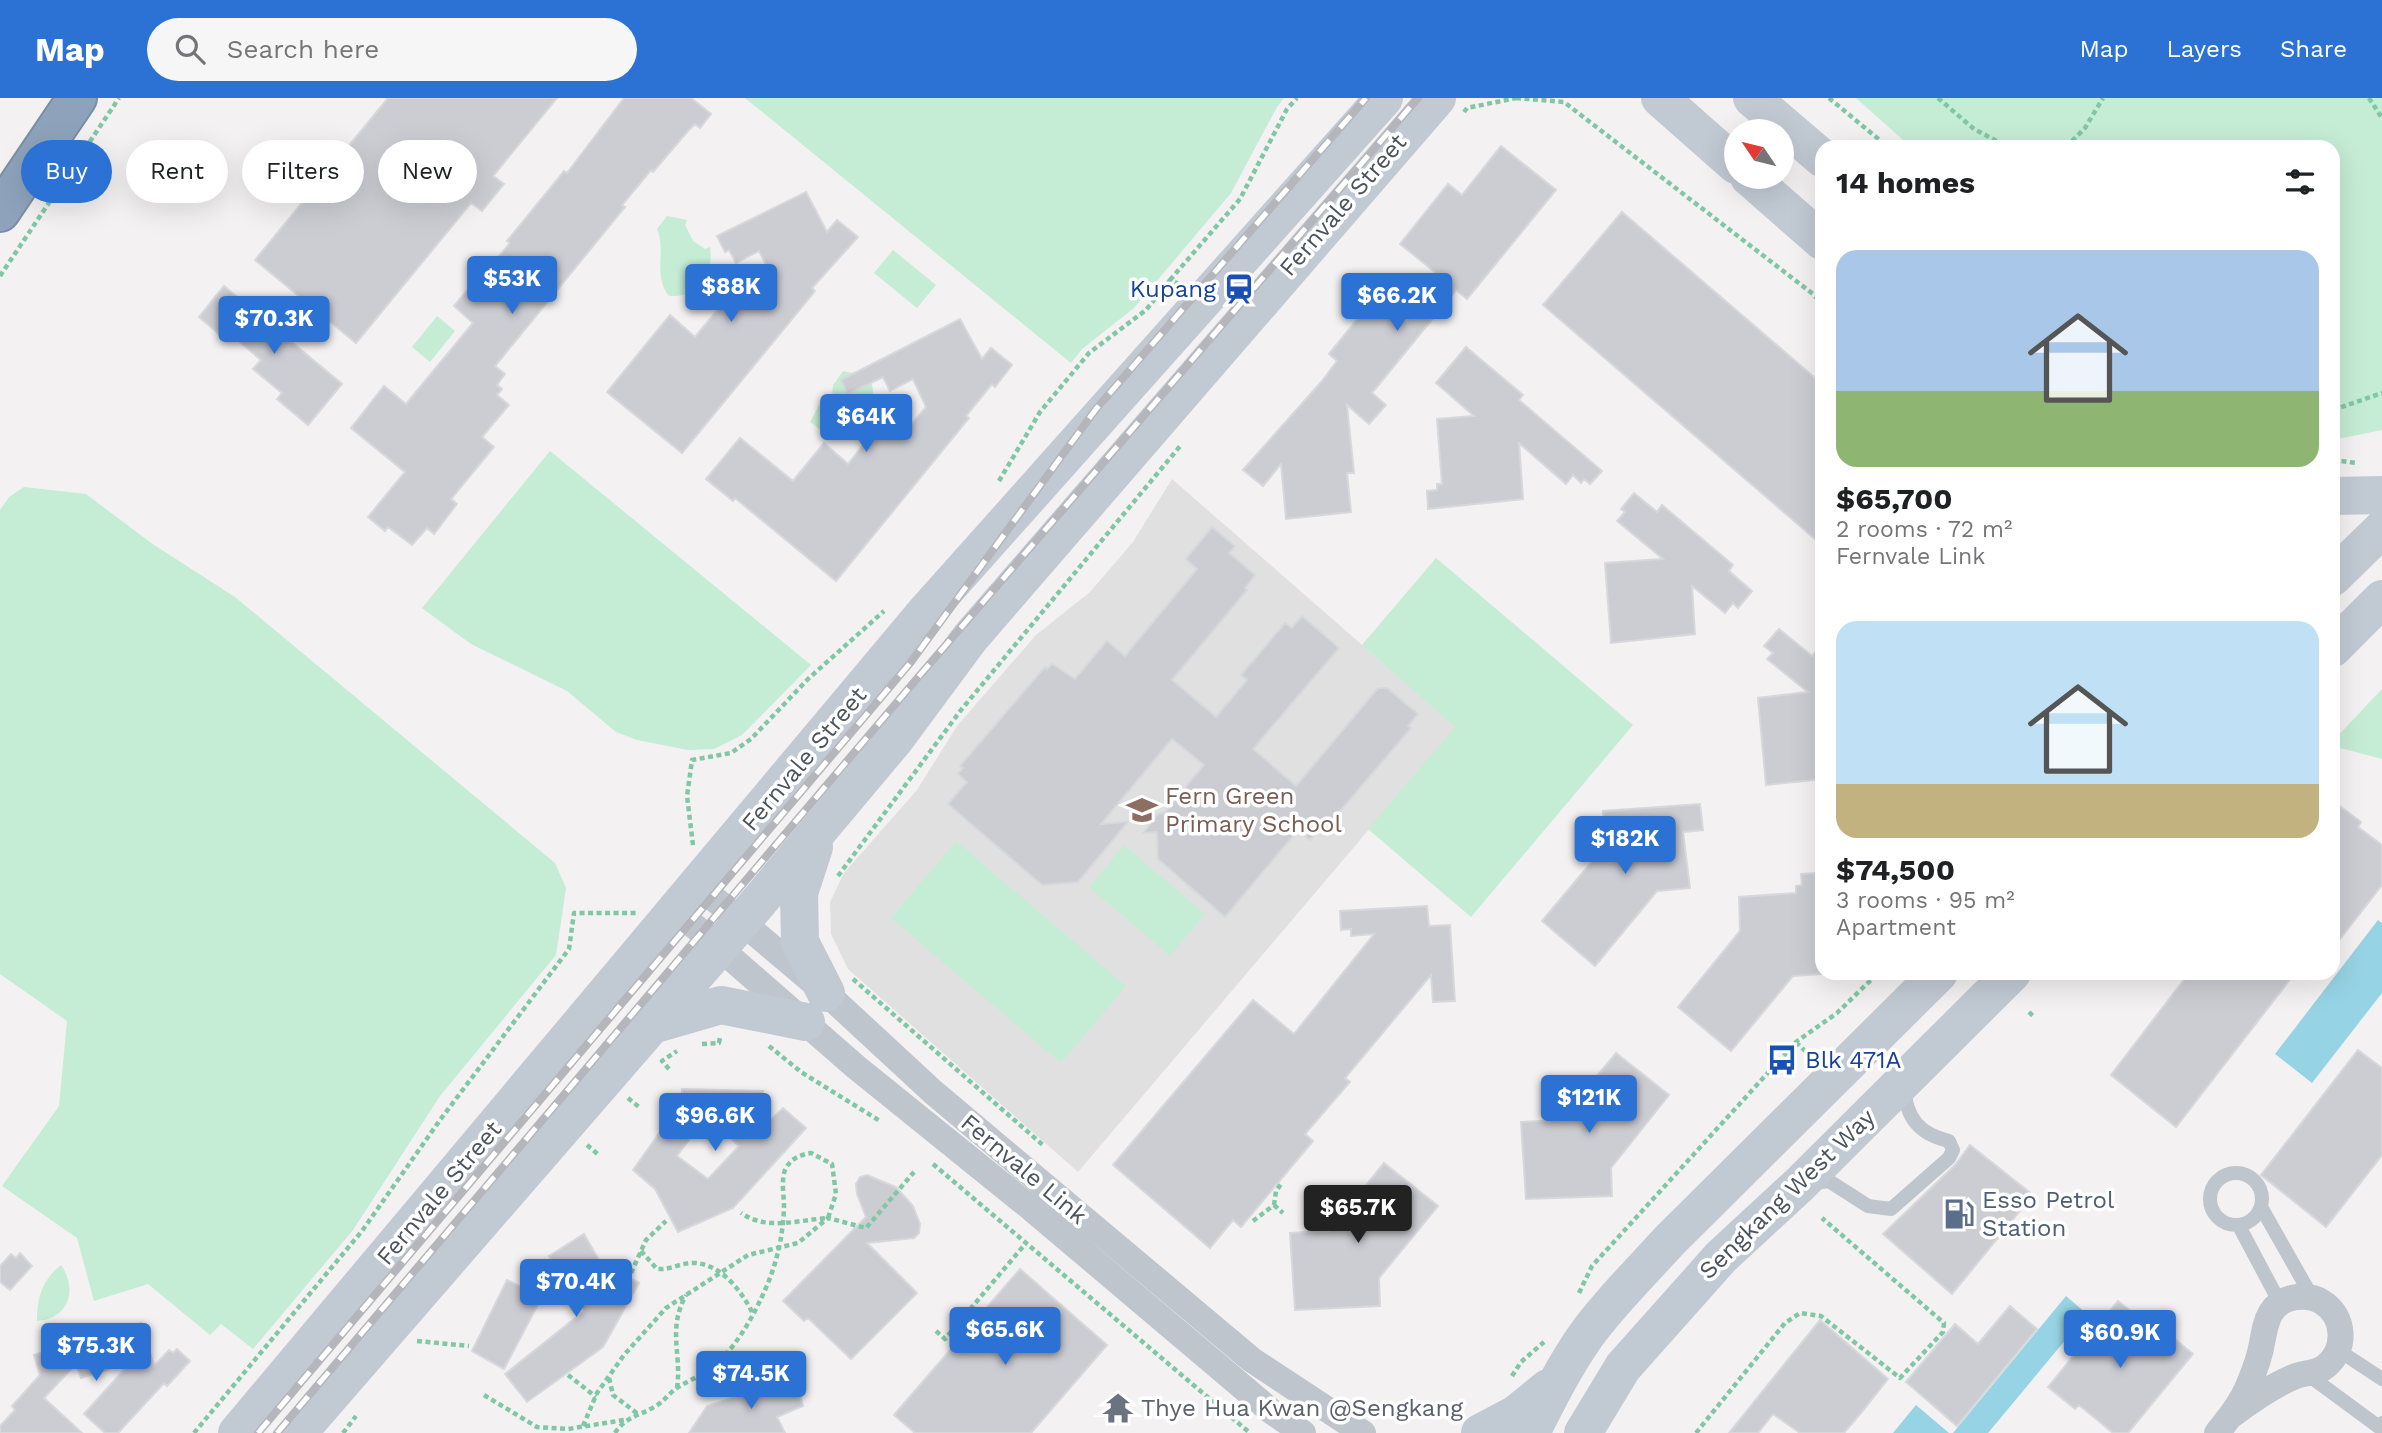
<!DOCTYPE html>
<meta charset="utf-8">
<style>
body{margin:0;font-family:"Work Sans",sans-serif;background:#f6f6f6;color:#202124;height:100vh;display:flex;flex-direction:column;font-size:26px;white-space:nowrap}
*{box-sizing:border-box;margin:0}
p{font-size:23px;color:#757577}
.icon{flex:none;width:38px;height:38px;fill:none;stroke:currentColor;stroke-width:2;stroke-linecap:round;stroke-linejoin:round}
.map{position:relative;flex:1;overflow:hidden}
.details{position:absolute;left:1815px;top:42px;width:525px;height:840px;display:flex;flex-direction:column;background:#fff;border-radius:21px;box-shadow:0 7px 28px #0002}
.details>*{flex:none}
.hud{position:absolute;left:21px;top:42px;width:665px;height:63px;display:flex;gap:14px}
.needle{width:46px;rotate:305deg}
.controls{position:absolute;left:1724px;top:21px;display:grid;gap:14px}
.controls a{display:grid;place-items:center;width:70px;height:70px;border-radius:50%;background:#fff;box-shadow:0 7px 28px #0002;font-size:35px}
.price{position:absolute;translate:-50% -60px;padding:0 16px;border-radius:7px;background:#2b72d4;color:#fff;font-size:23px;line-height:46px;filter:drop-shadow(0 2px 4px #0008)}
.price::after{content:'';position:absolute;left:50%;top:42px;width:21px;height:16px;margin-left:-10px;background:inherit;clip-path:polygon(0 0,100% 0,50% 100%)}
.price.selected{background:#222;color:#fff}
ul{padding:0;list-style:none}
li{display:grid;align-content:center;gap:14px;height:371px;padding:0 21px}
li span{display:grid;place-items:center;height:217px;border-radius:21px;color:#555}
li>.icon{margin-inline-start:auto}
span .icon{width:126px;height:126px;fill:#fffc;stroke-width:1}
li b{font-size:30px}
h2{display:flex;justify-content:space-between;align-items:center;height:84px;padding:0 21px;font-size:30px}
.chip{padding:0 24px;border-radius:32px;background:#fff;box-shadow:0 7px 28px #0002;font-size:24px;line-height:63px}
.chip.selected{background:#2b72d4;color:#fff}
header{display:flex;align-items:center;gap:42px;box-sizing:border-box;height:98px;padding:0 35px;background:#2b72d4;color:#fff}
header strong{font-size:33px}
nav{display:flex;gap:38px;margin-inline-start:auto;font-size:24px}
.search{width:490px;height:63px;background:#f6f6f6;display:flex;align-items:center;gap:18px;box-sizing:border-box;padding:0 24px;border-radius:38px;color:#757577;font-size:26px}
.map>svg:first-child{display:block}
.education{fill:#e1e0e1}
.green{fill:#c5ecd5}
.water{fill:#96d3e4}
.building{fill:#cccdd3;stroke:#d6d8dc;stroke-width:2;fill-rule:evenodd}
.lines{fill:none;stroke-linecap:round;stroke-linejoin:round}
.highway-casing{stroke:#798ea6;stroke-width:42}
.path{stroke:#80c7a5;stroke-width:4.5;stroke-dasharray:5 3.5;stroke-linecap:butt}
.lane{stroke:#bec5cc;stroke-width:14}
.street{stroke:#bec5cc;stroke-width:26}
.secondary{stroke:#c1c9d3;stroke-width:38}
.highway{stroke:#8ea3bb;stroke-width:38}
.rail-casing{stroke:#b4b6bb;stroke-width:8}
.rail{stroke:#fff;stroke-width:5;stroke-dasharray:16;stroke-linecap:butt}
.labels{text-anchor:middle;stroke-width:7;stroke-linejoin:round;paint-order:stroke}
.street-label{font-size:24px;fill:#4b545d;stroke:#fff}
.transit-label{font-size:24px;fill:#164399;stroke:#fff;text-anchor:end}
.education-label{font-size:24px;fill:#785e54;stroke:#fff;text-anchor:start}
.service-label{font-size:24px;fill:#4e5e75;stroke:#fff;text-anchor:start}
.worship-label{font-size:24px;fill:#5b616d;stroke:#fff;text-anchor:start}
</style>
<header>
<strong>Map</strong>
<div class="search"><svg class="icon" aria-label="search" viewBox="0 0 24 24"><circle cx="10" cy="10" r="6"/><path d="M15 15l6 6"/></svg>Search here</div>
<nav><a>Map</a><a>Layers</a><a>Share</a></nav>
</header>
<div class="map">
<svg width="2382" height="1335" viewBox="0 0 2382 1335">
<rect width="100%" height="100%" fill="#f3f1f1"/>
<path class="education" d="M 1172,381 L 1456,629 L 1078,1074 L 848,871 L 831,836 L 830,804 L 844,775 L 917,692 L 957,628 L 1036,537 L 1090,494 L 1133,444 Z"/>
<path class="green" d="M 745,0 L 1284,0 L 1277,9 L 1231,95 L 1134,210 L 1082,251 L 1071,265 Z
M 1856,0 L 2382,0 L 2382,332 L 2333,342 L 2333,49 L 1911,49 Z
M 667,118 L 687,122 L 685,127 L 693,143 L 705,151 L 710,149 C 714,177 699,200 669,198 C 652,176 667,155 657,131 Z
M 893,152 L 936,187 L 917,210 L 874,175 Z
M 437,218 L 455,233 L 430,264 L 412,249 Z
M 865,270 C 883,308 868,295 847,311 C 841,316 839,324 833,330 L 822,333 L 810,324 L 819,307 L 832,300 L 833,287 L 843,273 L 852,275 Z
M 550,353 L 811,567 L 742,637 L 714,651 L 688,652 L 637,642 L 616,634 L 567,593 L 471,546 L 422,510 Z
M 24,389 L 86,396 L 154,447 L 235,499 L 555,765 L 566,790 L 556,857 L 440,998 L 353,1132 L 253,1251 L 221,1226 L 210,1237 L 148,1186 L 94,1203 L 77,1140 L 2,1088 L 59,1008 L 67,923 L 0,876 L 0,412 L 9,399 Z
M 1436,460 L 1633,627 L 1471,819 L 1368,731 L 1455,629 L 1362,547 Z
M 2382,591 L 2382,661 L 2333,648 L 2333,643 Z
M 956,743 L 1126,888 L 1061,965 L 891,820 Z
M 1124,747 L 1205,816 L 1170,858 L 1089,789 Z
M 61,1167 C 78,1191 69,1221 37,1223 C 37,1200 42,1182 61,1167 Z"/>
<path class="water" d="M 2378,822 L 2382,825 L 2382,895 L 2312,985 L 2275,956 Z
M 2066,1198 L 2087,1216 L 1988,1335 L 1953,1335 Z
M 1916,1307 L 1949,1335 L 1893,1335 Z"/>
<path class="building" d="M 388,0 L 557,0 L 493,78 L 504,86 L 482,113 L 471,105 L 356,245 L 255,162 Z
M 624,0 L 691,0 L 711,16 L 700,30 L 695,26 L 688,33 L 653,74 L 651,72 L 622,107 L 625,109 L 495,268 L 505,276 L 497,287 L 502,291 L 497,297 L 509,307 L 482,339 L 494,349 L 451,401 L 457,406 L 434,436 L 427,430 L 412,447 L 388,429 L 385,433 L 368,419 L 405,374 L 351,330 L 384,288 L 406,306 L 473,225 L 454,208 L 475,183 L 477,185 L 510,145 L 507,143 L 564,73 L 567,75 Z
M 1501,48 L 1556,92 L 1467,201 L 1456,192 L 1372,295 L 1386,307 L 1369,326 L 1347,307 L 1354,375 L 1347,375 L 1351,414 L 1286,421 L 1281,366 L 1263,388 L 1243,372 L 1322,283 L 1337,263 L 1329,256 L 1376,198 L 1406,223 L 1441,179 L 1400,146 L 1448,86 L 1462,97 Z
M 806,94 L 827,134 L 837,122 L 858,139 L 812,190 L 815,193 L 682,355 L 607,294 L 670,217 L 695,239 L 733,193 L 750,208 L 773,180 L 759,153 L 736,165 L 729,152 L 725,154 L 717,138 Z
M 1622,114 L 1822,286 L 1822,447 L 1543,207 Z
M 224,188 L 342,286 L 308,327 L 277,301 L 282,295 L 253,271 L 261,262 L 222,229 L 218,235 L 199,219 Z
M 960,221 L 982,261 L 991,250 L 1012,267 L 995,289 L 992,286 L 966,318 L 969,320 L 836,483 L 735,400 L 733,403 L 706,381 L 740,340 L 793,383 L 824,345 L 848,366 L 882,323 L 901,339 L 926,309 L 913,281 L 890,293 L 883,279 L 848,296 L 841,282 Z
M 1466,249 L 1523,297 L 1519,302 L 1602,373 L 1590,386 L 1584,381 L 1581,385 L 1573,377 L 1566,386 L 1519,345 L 1523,401 L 1428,411 L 1427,393 L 1437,392 L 1437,386 L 1442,386 L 1437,321 L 1474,318 L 1436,285 Z
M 1634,395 L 1657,414 L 1662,407 L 1733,467 L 1729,473 L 1752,493 L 1738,510 L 1733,505 L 1725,515 L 1692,488 L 1695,536 L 1611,545 L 1605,465 L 1663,461 L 1617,423 L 1625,414 L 1621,411 Z
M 1212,429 L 1235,448 L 1229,455 L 1255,477 L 1245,490 L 1247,492 L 1172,582 L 1216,619 L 1247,582 L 1241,577 L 1285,525 L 1292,530 L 1302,518 L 1339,550 L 1253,651 L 1296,688 L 1378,590 L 1387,590 L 1418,616 L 1408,628 L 1411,630 L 1324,732 L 1321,729 L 1310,742 L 1298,732 L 1225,819 L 1158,761 L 1157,734 L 1143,735 L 1158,716 L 1165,714 L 1204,667 L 1172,641 L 1101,726 L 1128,724 L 1078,784 L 1042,787 L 948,706 L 967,684 L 958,676 L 963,670 L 960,668 L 1045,569 L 1047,571 L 1052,566 L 1075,581 L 1107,543 L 1125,558 L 1197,471 L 1186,461 Z
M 1779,531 L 1812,558 L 1822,546 L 1822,681 L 1766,687 L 1758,600 L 1808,594 L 1767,561 L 1773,555 L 1764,548 Z
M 2333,703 L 2361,724 L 2358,729 L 2382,747 L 2382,787 L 2333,850 Z
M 1700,706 L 1703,732 L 1683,734 L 1690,790 L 1657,793 L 1595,868 L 1542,823 L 1605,748 L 1603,713 Z
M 1819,775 L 1822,876 L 1793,878 L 1731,953 L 1678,909 L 1740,833 L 1739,799 L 1796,795 L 1796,788 L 1802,787 L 1801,776 Z
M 1427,808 L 1429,828 L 1450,827 L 1455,903 L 1433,904 L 1431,877 L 1345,980 L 1350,984 L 1305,1036 L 1313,1043 L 1241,1129 L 1233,1122 L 1210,1150 L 1113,1067 L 1253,902 L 1294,936 L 1374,836 L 1351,838 L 1351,831 L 1341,832 L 1340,813 Z
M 2189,875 L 2295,875 L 2176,1029 L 2111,977 Z
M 2358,952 L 2382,970 L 2382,1057 L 2326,1129 L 2261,1077 Z
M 1616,955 L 1669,997 L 1611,1070 L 1612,1098 L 1526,1101 L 1521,1024 L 1561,1022 Z
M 682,991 L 763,993 L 760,1032 L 783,1010 L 806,1030 L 733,1110 L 678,1134 L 655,1091 L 633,1072 L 665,1027 L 681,1038 ZM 707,1018 L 739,1048 L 708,1081 L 677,1058 Z
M 1970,1047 L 2033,1097 L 1952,1196 L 1883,1136 L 1955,1067 Z
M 1384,1065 L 1438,1108 L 1379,1180 L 1380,1208 L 1295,1212 L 1290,1135 L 1329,1133 Z
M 867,1077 L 896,1089 L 913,1108 L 920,1126 L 919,1135 L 914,1140 L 867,1145 L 917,1195 L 851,1261 L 808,1220 L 804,1223 L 783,1203 L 866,1119 L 857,1096 L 856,1086 L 860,1079 Z
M 584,1136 L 600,1164 L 639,1185 L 603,1249 L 527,1304 L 505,1276 L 584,1213 L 549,1158 Z
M 20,1155 L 32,1168 L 10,1192 L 0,1184 L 0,1168 L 11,1156 L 16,1160 Z
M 1020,1171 L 1107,1247 L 1031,1335 L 915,1335 L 894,1317 Z
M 507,1182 L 542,1199 L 504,1271 L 472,1253 Z
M 2118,1203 L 2162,1238 L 2165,1233 L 2193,1256 L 2128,1335 L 2113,1335 L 2079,1307 L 2075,1311 L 2048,1289 Z
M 2010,1208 L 2037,1231 L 1957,1328 L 1906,1284 L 1955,1226 L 1978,1246 Z
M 1820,1222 L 1888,1281 L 1861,1315 L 1844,1335 L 1800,1335 L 1773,1316 L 1758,1335 L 1729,1335 Z
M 141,1225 L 154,1268 L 169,1252 L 173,1255 L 177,1251 L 190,1263 L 167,1288 L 164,1285 L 118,1335 L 105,1335 L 84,1316 L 131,1264 L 81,1280 L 76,1266 L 44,1300 L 82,1335 L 0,1335 L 0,1328 L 15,1312 L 12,1308 L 40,1277 L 34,1257 L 67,1247 L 68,1251 Z
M 795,1280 L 803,1308 L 777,1319 L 785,1335 L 689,1335 L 707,1308 Z"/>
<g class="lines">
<g class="highway-casing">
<path id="highway" d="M 0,114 L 77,0"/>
</g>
<path class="path" d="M 1516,0 L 1564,4 L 1813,196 L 1822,206
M 1829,0 L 1888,49
M 1938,0 L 1974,31 L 2008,49
M 2369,0 L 2382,20
M 1464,14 L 1467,10 L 1516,0
M 2066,49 L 2085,30 L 2103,0
M 0,178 L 119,0
M 1170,182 L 1240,101 L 1287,11 L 1297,0
M 2333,312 L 2382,295
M 2333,362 L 2357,365
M 999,383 L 1040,314 L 1089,255 L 1146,212 L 1170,182 L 1179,186
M 693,747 L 687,698 L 692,662 L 731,655 L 751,641 L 808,581 L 884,513
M 838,778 L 961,612 L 1181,347
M 853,881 L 1044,1048
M 2029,914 L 2035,920
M 1796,944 L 1805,953
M 702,946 L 719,945 L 720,939
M 769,948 L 801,974 L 880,1023
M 669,971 L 662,963 L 677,953
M 628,1000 L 639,1009
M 587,1047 L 600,1058
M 933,1066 L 1250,1335
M 1274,1107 L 1276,1093 L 1281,1086
M 1274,1107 L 1283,1115
M 1253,1123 L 1274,1107
M 641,1153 L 657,1171 C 669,1172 679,1166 690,1165 C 719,1163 742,1193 753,1216
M 631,1175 L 646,1142 L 666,1123
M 1579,1195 L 1592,1168 L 1796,944 L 1837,915 L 1878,875
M 936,1233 L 945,1241 L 1026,1145
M 417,1243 L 469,1248
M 568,1277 L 596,1299
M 1512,1278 L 1521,1264 L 1544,1244
M 609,1280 L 613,1297 L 638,1316
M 677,1290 C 682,1255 667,1232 686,1197
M 484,1297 L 537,1329 L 568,1331 L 624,1322
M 583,1328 L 597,1295 L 624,1257 L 666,1210 L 748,1157 L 798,1145 L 828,1120 L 866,1130 L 914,1074
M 194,1335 L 362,1133 L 440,1022 L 569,851 L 574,815 L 636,815
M 343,1335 L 356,1318
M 615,1335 C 625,1319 639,1318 654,1309 C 662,1305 667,1298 674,1292 C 685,1284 699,1279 711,1270 C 736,1250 752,1221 765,1192 C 777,1165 783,1138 784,1109 C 784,1097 781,1083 785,1072 C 790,1061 799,1057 811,1055 L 832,1066 L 836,1096 L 828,1120 C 797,1122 768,1133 741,1115
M 1696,1335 L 1785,1225 L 1800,1215 L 1821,1218 L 1900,1280 L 1943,1234 L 1944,1225 L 1822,1120"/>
<path class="lane" d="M2210 1101a26 26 0 1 1 52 0a26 26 0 1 1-52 0Z
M 1813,1085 L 1829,1083 L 1868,1108 L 1891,1111 L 1949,1060 L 1953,1052 L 1949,1043 C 1919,1036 1906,1020 1904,989
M 2261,1109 L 2312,1199
M 2239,1128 L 2280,1205
M 2338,1252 L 2382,1281
M 2307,1276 L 2379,1329 L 2382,1325"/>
<path class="street" d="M 699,788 L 826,895 L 933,994 L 1252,1262 L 1363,1335
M 677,813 L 856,969 L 1032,1111 L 1271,1313 L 1303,1335
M 2217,1335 C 2229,1320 2242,1304 2249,1286 C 2254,1274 2260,1258 2262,1245 C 2266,1223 2269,1203 2297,1199 C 2306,1198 2315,1199 2322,1204 C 2345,1218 2347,1251 2326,1268 C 2317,1276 2307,1274 2296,1278 C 2273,1287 2252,1302 2232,1317"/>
<path class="secondary" d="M 1660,0 L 1736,67
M 1752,0 L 1822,60
M 1749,79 L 1822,143
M 2333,398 L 2382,397
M 2333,479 L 2382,431
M 2333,550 L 2382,501
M 814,749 L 799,795 L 800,844 L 826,895
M 652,927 L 721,907 L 806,924
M 237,1335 L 924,516 L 1384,0
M 298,1335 L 756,807 L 896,640 L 970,540 L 1437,0
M 1480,1335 L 1516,1316 L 1548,1290
M 1531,1335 C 1548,1301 1565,1267 1587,1236 C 1611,1203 1642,1173 1669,1143 L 1939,875
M 1583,1335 L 1623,1269 L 1721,1159 L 1800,1086 L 2012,875"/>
<use href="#highway" class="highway"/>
<g class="rail-casing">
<path id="rail" d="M 258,1335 L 911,564 L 1096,311 L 1366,0
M 277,1335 L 920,577 L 1418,0"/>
</g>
<use href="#rail" class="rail"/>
</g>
<defs>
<g id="station-bare" transform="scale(2.415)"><path d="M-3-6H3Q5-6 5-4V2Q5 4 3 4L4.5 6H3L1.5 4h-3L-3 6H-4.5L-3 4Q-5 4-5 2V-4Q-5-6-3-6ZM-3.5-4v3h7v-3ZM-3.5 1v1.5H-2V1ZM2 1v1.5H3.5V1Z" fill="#1a4fb4" stroke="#fff" stroke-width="2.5" paint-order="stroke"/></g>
<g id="school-bare" transform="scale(2.415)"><path d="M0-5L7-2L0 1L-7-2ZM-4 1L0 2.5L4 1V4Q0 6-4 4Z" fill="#8d6e63" stroke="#fff" stroke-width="2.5" paint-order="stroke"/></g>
<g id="bus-bare" transform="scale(2.415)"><path d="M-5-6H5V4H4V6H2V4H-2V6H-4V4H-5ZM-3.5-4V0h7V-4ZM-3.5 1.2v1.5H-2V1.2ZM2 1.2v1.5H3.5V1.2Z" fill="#1a4fb4" stroke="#fff" stroke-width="2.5" paint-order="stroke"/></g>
<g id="fuel-bare" transform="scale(2.415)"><path d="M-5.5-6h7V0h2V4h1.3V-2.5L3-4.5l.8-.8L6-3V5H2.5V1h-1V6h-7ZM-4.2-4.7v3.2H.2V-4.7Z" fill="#5c6f8a" stroke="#fff" stroke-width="2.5" paint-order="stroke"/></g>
<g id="temple-bare" transform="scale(2.415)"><path d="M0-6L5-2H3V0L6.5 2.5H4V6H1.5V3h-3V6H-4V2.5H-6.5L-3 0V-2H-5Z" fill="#6b7280" stroke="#fff" stroke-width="2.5" paint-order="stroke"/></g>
</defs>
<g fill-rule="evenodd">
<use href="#station-bare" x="1239" y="191"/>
<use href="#school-bare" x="1142" y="712"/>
<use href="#bus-bare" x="1782" y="962"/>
<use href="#fuel-bare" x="1959" y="1116"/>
<use href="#temple-bare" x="1118" y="1310"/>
</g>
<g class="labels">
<g class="street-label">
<text transform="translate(1343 107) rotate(-49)" y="8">Fernvale Street</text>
<text transform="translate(804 661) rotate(-50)" y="8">Fernvale Street</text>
<text transform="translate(1024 1071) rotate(40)" y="8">Fernvale Link</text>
<text transform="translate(439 1095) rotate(-50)" y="8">Fernvale Street</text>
<text transform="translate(1787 1096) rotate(-44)" y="8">Sengkang West Way</text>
</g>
<g class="transit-label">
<text x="1216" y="199">Kupang</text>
<text x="1805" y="970" text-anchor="start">Blk 471A</text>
</g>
<g class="education-label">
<text x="1165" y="706">Fern Green<tspan x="1165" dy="28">Primary School</tspan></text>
</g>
<g class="service-label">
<text x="1982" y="1110">Esso Petrol<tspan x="1982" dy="28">Station</tspan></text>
</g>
<g class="worship-label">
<text x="1141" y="1318">Thye Hua Kwan @Sengkang</text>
</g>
</g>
</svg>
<div class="controls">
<a><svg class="needle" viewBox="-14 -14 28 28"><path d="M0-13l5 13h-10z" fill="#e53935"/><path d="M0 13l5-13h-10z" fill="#757577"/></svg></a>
</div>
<b class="price" style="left:512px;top:218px">$53K</b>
<b class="price" style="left:731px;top:226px">$88K</b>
<b class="price" style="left:1397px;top:235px">$66.2K</b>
<b class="price" style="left:274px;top:258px">$70.3K</b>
<b class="price" style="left:866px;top:356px">$64K</b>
<b class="price" style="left:1625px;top:778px">$182K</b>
<b class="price" style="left:1589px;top:1037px">$121K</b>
<b class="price" style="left:715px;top:1055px">$96.6K</b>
<b class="price selected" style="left:1358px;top:1147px">$65.7K</b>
<b class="price" style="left:576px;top:1221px">$70.4K</b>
<b class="price" style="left:1005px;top:1269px">$65.6K</b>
<b class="price" style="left:2120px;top:1272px">$60.9K</b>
<b class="price" style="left:96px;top:1285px">$75.3K</b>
<b class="price" style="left:751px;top:1313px">$74.5K</b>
<div class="hud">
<a class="chip selected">Buy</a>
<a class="chip">Rent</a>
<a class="chip">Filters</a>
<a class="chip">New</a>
</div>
<section class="details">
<h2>14 homes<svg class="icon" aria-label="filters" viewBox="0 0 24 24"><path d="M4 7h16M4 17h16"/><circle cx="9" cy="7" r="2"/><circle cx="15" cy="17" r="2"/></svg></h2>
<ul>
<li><span style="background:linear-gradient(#a9c7e8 65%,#8fb573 0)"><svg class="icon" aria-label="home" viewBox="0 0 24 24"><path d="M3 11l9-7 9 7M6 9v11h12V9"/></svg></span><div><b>$65,700</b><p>2 rooms · 72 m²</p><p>Fernvale Link</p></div></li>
<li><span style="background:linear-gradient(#bfe0f5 75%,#c2b280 0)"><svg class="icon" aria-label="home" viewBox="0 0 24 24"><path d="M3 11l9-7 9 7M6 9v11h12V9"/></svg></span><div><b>$74,500</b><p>3 rooms · 95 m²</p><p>Apartment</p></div></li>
</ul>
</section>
</div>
